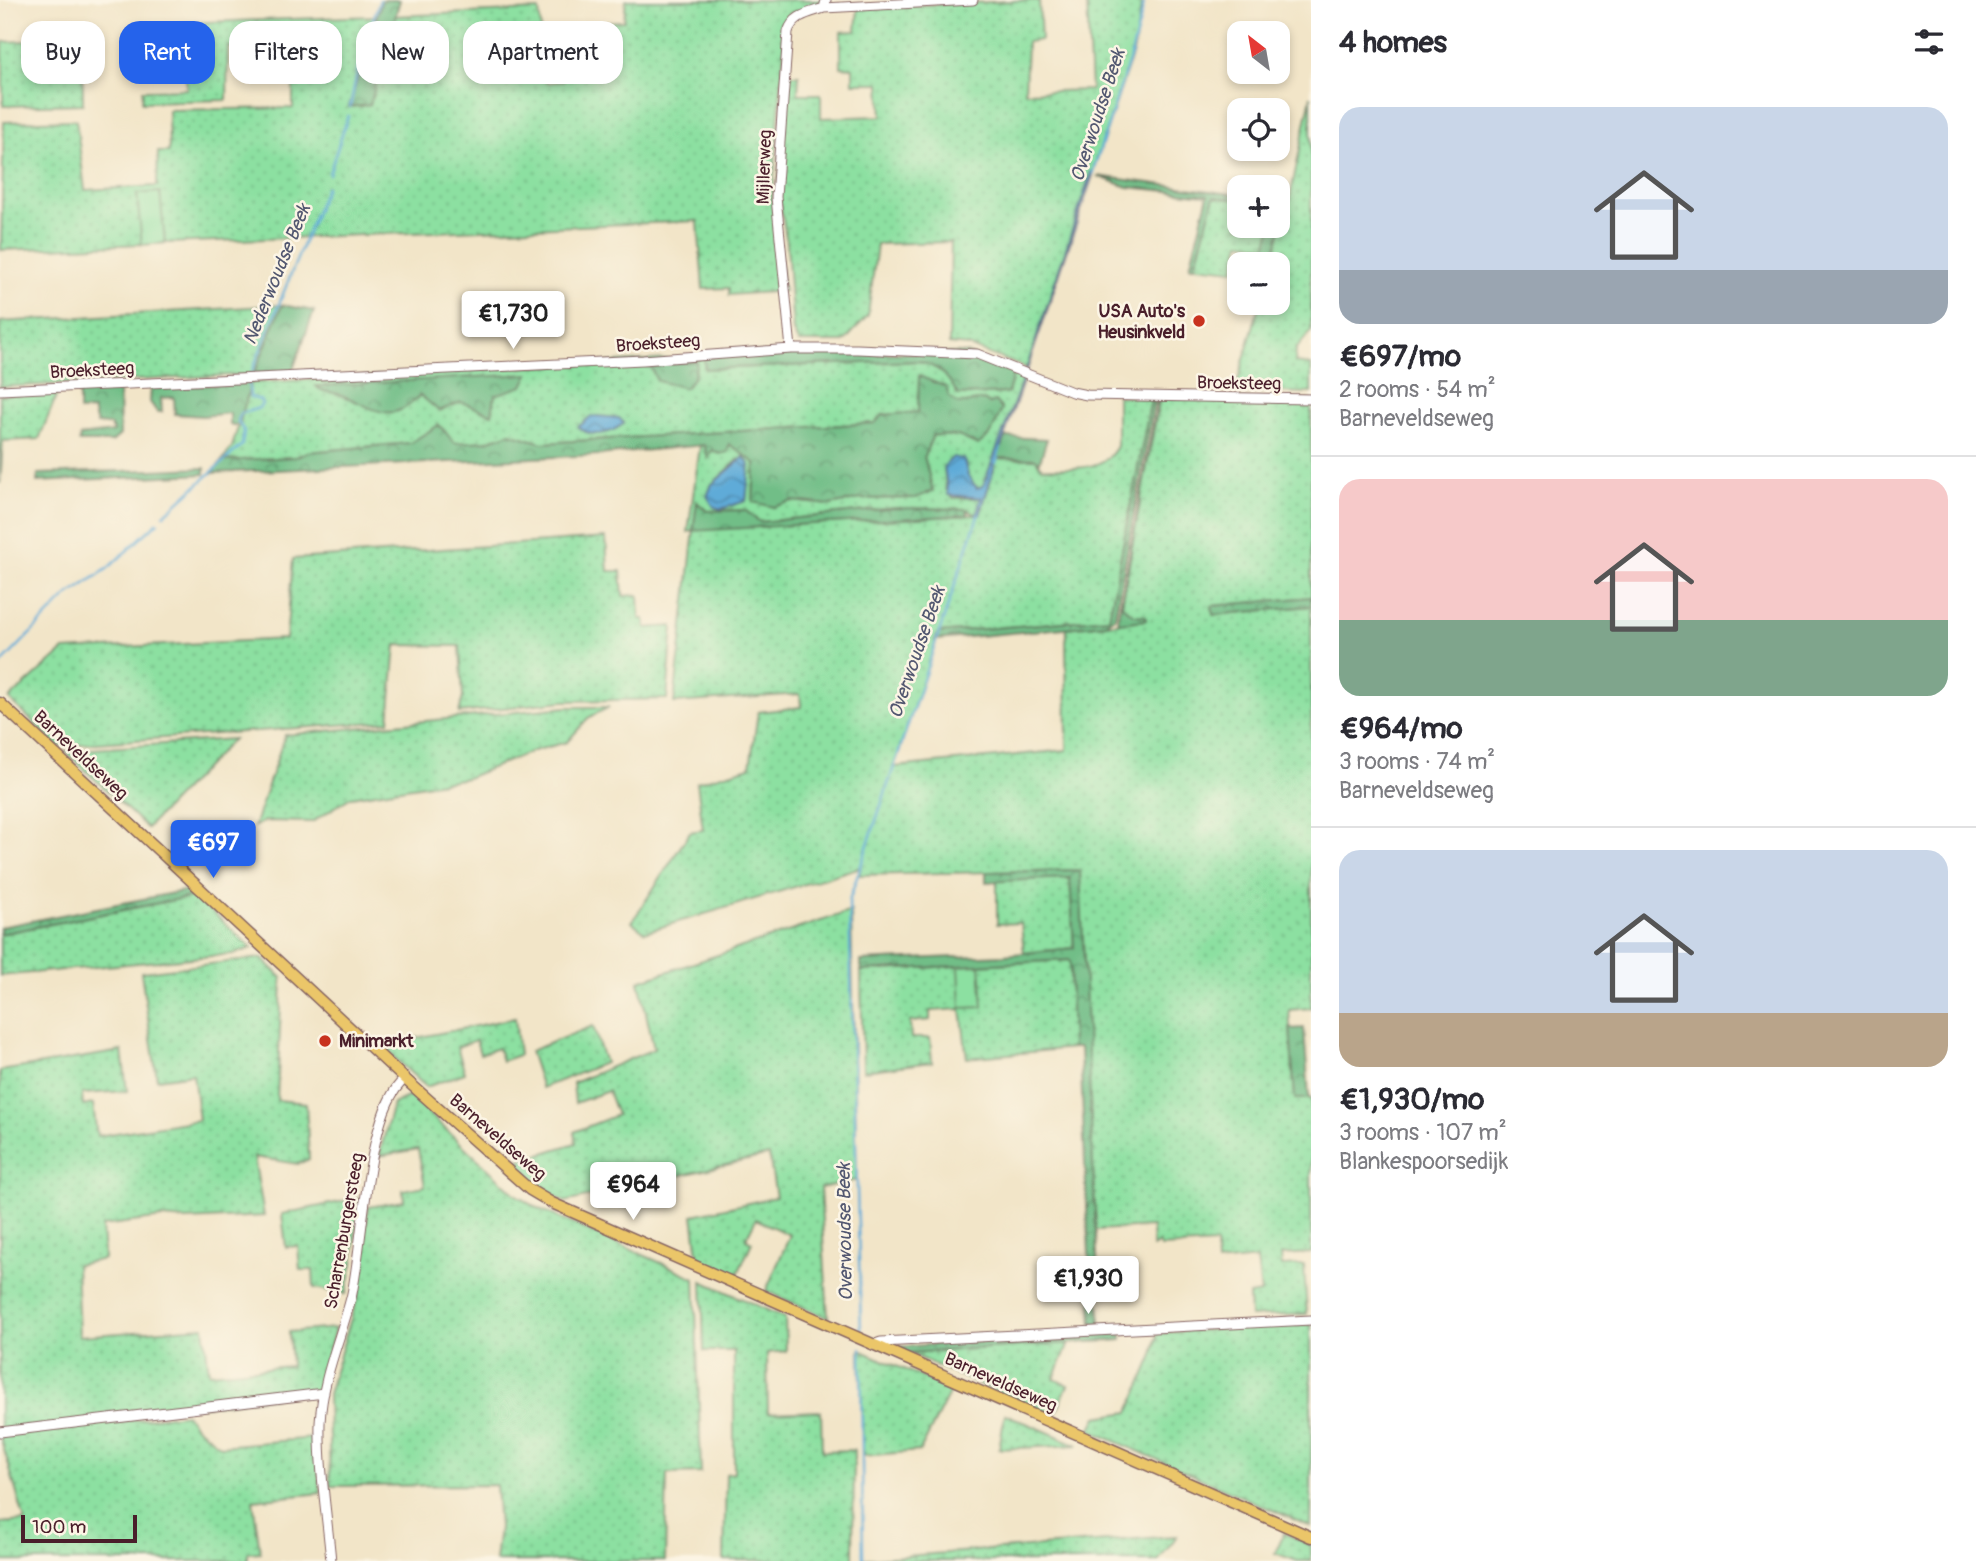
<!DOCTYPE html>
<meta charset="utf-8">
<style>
body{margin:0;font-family:Pangolin,sans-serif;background:#f2f2f3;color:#2b2b33;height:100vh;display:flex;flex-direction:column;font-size:26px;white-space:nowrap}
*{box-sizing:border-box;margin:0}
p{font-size:23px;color:#7c7c81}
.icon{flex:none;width:38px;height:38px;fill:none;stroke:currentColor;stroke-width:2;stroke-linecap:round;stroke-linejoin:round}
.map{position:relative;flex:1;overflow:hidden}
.sheet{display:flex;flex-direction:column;background:#fff;width:665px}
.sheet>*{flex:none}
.guide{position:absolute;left:21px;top:21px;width:665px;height:63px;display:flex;gap:14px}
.needle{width:46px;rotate:329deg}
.buttons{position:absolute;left:1227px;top:21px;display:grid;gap:14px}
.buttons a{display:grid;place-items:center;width:63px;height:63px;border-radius:14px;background:#fff;box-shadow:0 4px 10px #0003;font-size:35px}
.scale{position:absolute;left:21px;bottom:18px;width:116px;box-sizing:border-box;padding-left:7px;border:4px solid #4a1f2b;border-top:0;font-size:19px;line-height:24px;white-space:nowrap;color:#4a1f2b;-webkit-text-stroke:5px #fcf5e5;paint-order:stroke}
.price{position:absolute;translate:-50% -60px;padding:0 16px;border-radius:7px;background:#fff;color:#222;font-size:23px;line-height:46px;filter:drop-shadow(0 2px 4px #0008)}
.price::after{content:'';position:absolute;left:50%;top:42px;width:21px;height:16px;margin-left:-10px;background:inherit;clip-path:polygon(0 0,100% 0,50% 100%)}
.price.on{background:#2563eb;color:#fff}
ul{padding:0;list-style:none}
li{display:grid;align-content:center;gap:14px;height:371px;padding:0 28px}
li+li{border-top:2px solid #e1e1e2}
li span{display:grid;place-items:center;height:217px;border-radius:21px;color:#555}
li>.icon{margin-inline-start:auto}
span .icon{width:126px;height:126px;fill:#fffc;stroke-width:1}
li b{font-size:30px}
h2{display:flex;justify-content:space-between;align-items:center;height:84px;padding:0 28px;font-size:30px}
.tag{padding:0 24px;border-radius:21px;background:#fff;box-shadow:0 4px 10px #0003;font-size:24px;line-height:63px}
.tag.on{background:#2563eb;color:#fff}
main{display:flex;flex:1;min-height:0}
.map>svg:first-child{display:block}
.grass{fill:url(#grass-dots);stroke:#6b8066;stroke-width:2;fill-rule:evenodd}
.forest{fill:url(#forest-crowns);stroke:#5e6e59;stroke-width:2}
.green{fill:#8ce0a1;stroke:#6b8066;stroke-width:2}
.water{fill:url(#water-waves);stroke:#546582;stroke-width:2}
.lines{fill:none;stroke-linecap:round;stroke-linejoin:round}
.stream{stroke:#5fabd8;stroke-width:2.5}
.minor-casing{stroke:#856462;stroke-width:11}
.major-casing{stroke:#856462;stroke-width:13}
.minor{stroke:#fff;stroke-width:9}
.major{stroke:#ebc669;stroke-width:10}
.poi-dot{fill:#c8321e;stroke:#fcf5e5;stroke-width:2.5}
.labels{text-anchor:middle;stroke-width:5;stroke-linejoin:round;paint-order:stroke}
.street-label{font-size:18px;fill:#4a1f2b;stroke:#fcf5e5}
.poi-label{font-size:18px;font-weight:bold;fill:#4a1f2b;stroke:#fcf5e5;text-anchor:end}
.water-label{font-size:19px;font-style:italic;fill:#525770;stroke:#fcf5e5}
</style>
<main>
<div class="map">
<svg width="1311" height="1561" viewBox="0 0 1311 1561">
<defs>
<pattern id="grass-dots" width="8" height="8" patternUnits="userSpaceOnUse" patternTransform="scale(1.75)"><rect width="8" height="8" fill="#8ce0a1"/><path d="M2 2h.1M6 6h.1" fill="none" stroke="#7ac08b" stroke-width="1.8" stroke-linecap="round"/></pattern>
<pattern id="forest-crowns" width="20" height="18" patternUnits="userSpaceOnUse" patternTransform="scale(1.75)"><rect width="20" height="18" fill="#71be87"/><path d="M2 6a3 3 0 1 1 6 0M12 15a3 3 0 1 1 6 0" fill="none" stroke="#5f9a6f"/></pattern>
<pattern id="water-waves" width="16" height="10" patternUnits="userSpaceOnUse" patternTransform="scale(1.75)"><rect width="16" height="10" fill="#5fabd8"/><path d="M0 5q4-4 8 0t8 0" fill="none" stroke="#508baf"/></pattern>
</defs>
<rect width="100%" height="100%" fill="#fcf5e5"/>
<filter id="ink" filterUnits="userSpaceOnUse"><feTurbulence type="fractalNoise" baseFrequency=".0143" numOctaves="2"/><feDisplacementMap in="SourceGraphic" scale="14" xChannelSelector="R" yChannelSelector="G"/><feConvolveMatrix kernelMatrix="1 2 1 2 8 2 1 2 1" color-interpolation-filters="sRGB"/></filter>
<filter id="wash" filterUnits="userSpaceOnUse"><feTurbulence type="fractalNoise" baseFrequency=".00686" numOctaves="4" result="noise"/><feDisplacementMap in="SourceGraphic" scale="28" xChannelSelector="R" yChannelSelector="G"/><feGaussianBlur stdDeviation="1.57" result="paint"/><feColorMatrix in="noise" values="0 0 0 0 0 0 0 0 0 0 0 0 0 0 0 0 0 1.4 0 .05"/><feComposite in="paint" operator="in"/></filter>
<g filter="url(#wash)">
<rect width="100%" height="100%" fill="#f2e5c8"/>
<path class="grass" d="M 626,0 L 821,0 L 810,11 L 789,13 L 786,27 L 772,200 L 784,291 L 729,295 L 729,288 L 703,289 L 698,221 L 1,250 L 4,122 L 76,120 L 85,190 L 157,186 L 158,152 L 169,152 L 168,110 L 293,108 L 293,50 L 228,47 L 227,100 L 142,102 L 143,90 L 187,89 L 180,23 L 376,16 L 349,106 L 370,104 L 393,16 L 539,10 L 546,83 L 563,81 L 562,48 L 602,49 L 604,22 L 624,21 Z
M 1039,0 L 1041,40 L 1027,42 L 1025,92 L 1091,90 L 1087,1 L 1142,0 L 1134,49 L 1027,368 L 968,346 L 949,344 L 951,242 L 877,244 L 868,315 L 844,342 L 798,342 L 793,331 L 787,243 L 778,191 L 787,75 L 799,75 L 798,94 L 821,94 L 821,118 L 882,116 L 880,83 L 853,83 L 853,68 L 841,67 L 841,32 L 856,31 L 858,8 Z
M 82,39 L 83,104 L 3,106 L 3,42 Z
M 1311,96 L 1311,331 L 1296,349 L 1295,363 L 1311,365 L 1311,393 L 1235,391 L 1260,303 L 1278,303 L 1278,264 L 1271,264 L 1289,202 Z
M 1214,197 L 1239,200 L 1239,226 L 1272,226 L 1267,246 L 1241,242 L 1234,270 L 1195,266 Z
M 282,305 L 254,374 L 0,387 L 0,322 Z
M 704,357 L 705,369 L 919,361 C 939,367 948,376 958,395 L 1008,393 L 1014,371 L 1025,373 L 983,487 L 977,489 L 968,476 L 966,464 L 944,466 L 946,489 L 953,498 L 981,498 L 980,515 L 997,458 L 1036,459 L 1042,468 C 1067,468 1104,473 1117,446 L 1117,396 L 1151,399 L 1109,618 L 939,633 L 894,767 L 1067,750 L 1066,628 L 1146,620 L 1145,616 L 1134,615 L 1121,605 L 1160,397 L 1311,401 L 1311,597 L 1213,606 L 1214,615 L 1311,606 L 1311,1008 L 1289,1010 L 1295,1099 L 1311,1099 L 1311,1253 L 1281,1255 L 1282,1266 L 1304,1265 L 1307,1314 L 1250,1317 L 1249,1295 L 1261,1293 L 1257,1259 L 1217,1263 L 1216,1244 L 1160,1247 L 1159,1243 L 1153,1247 L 1152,1227 L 1096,1230 L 1079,870 L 859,875 L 861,867 L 645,932 L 632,922 L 690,832 L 703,830 L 697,782 L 750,767 L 758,712 L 801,707 L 800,694 L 674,703 L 694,530 L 975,515 L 967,509 L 896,508 L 760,522 L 744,510 L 707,511 L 697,503 L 693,531 L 688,532 L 700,446 L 704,445 L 708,457 L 712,449 L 729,444 L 755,463 L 753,502 L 774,506 L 792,501 L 830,505 L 861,499 L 916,498 L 932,491 L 924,456 L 933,435 L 958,436 L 989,404 L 984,400 L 958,405 L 919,376 L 918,413 L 882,415 L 875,423 L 542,443 L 510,433 L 487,441 L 455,443 L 439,425 L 410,443 L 307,452 L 296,457 L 222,461 L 232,447 L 251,383 ZM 738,460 L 747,488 L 746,501 L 712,484 Z
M 58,392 L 39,439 L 3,441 L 0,484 L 0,395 Z
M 606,538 L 608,571 L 621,571 L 623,596 L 639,595 L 640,619 L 645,619 L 646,628 L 673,626 L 667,699 L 563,701 L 459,713 L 463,697 L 460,646 L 396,645 L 389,721 L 58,746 L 9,699 L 64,650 L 286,639 L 293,559 Z
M 567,707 L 609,707 L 588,718 L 567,742 L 533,751 L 467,778 L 351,797 L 312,822 L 265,821 L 254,827 L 285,735 Z
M 233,739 L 147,828 L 65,751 Z
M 1070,878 L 1074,948 L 1024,953 L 1021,923 L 997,924 L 997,881 Z
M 195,896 L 252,948 L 233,954 L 0,976 L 0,934 Z
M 851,911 L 857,1180 L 820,1188 L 828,1318 L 766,1291 L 790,1235 L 756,1219 L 746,1239 L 752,1242 L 736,1278 L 699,1262 L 693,1215 L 776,1197 L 769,1155 L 565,1202 L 536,1185 L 511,1163 L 576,1143 L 574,1132 L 617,1115 L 608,1091 L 575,1103 L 573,1083 L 654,1049 L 639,981 Z
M 262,958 L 282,978 L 277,1100 L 306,1103 L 309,1159 L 298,1164 L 254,1157 L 264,1216 L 186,1220 L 162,1218 L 102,1226 L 104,1259 L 76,1265 L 79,1336 L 204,1327 L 209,1373 L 291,1366 L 289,1332 L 335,1328 L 318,1392 L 0,1431 L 0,1071 L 122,1051 L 127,1091 L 82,1094 L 83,1106 L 93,1104 L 97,1136 L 199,1120 L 193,1074 L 157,1079 L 141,972 Z
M 1070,960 L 1072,1048 L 967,1058 L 961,1009 L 930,1011 L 930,1020 L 910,1022 L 911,1038 L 930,1038 L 932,1062 L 863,1071 L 861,971 Z
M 515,1018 L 519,1055 L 502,1061 L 498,1048 L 480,1054 L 476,1040 L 457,1047 L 465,1073 L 426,1087 L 381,1045 Z
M 593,1026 L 605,1063 L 542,1088 L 530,1051 Z
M 410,1096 L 515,1194 L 533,1206 L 695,1278 L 701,1473 L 667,1474 L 665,1561 L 495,1561 L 499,1527 L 496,1485 L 330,1486 L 328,1394 L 359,1292 L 368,1207 L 404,1201 L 403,1190 L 425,1186 L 418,1149 L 379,1156 L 393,1104 Z
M 359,1198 L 353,1263 L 346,1294 L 314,1288 L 313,1270 L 300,1270 L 298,1246 L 286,1247 L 282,1214 Z
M 702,1281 L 785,1318 L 786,1351 L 767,1353 L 768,1413 L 821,1411 L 822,1451 L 854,1450 L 853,1561 L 724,1560 L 726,1474 L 734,1473 L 734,1351 L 704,1351 Z
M 1311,1324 L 1311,1527 L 1090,1430 L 1097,1417 L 1129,1412 L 1153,1355 L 1158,1333 Z
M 1069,1343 L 1054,1379 L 1068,1385 L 1054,1417 L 908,1353 Z
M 860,1350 L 951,1390 L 920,1451 L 863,1456 Z
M 186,1414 L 196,1427 L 221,1446 L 314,1438 L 321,1493 L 253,1500 L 260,1552 L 248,1553 L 248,1561 L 0,1561 L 0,1523 L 25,1521 L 0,1436 Z
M 1005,1414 L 1078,1445 L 999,1449 Z
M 1284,1533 L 1311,1545 L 1311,1561 L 1297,1561 L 1275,1553 Z
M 1177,1536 L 1158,1561 L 866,1561 L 865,1559 Z"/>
<path class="forest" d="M 382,0 L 400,0 L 370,105 L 349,107 Z
M 1097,176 L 1239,195 L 1239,200 L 1214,197 L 1195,266 L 1190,266 L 1208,195 L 1128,187 Z
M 1278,200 L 1289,202 L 1271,264 L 1261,264 L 1272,226 L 1278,226 Z
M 282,305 L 314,311 L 292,372 L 254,374 Z
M 750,353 L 966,353 L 1014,371 L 1008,393 L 958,395 C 948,376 939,367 919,361 L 705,369 L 704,357 Z
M 697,361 L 694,377 L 685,388 L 657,381 L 650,366 Z
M 529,374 L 523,386 L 495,395 L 492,414 L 461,402 L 439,411 L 420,395 C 391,427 375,408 341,395 C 332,391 324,394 316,386 Z
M 919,376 L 946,387 L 949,397 L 958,404 L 984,400 L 989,404 L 995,401 L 1002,409 L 991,434 L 978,445 L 958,436 L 933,435 L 924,456 L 933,491 L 916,498 L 861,499 L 830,505 L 792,501 L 774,507 L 753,502 L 755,463 L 729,444 L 728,452 L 720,454 L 712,450 L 708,458 L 704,445 L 598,455 L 212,473 L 222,461 L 296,457 L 307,452 L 410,443 L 439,425 L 455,443 L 487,441 L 510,433 L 542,443 L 875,423 L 882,415 L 918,412 Z
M 251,383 L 239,425 L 230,425 L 230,413 L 203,416 L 175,414 L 174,397 L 161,398 L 162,412 L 157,412 L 150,402 L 151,388 Z
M 119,389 L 120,435 L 112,442 L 79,442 L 80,436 L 114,432 L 110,425 L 97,424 L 93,410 L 79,411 L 79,391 Z
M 1158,397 L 1122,605 L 1134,615 L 1145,616 L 1146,620 L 1119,623 L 1118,617 Z
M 1155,398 L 1115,617 L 1106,624 L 935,640 L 938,633 L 1109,618 L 1151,399 Z
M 1005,437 L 1047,439 L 1039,464 L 1036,459 L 997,458 Z
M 205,468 L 205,474 L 37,482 L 38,474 Z
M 697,502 L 707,511 L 745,510 L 760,522 L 896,508 L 967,509 L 968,515 L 693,531 Z
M 1311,597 L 1311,606 L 1213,615 L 1212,606 Z
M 1080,870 L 1100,1324 L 1092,1324 L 1080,1048 L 1072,1048 L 1070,960 L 861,971 L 861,961 L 1004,955 L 1074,948 L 1070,878 L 986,882 L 986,872 Z
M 188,890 L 195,896 L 0,934 L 0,927 Z
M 1304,1028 L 1309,1099 L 1295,1099 L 1290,1029 Z
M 1122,1333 L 1122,1340 L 908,1353 L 895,1347 Z"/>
<path class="green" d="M 160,192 L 165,243 L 142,245 L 137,194 Z
M 980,965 L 983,1007 L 961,1008 L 959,966 Z"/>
<path class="water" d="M 1091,172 L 1093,175 L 997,458 L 980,515 L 976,515 L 981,498 L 948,495 L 944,466 L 953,457 L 964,459 L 968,476 L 977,488 L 983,486 L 1025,373 Z
M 597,416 L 619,418 L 624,423 C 612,434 591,439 578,427 L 590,417 Z
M 744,457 L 750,465 L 746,501 L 721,509 L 714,507 L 707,496 L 712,484 Z"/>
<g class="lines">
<path class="stream" d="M 350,107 L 362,49 L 380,0
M 329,174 L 348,116
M 1092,174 L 1132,52 L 1144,4
M 252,371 L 326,187
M 996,463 L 1000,449
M 164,515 L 242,445 L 244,431 L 238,422 L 240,414 L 259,408 L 262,404 L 260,400 L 250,397 L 249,385
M 0,665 L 67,596 L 107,569 L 158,522
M 861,1331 L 849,901 L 979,513
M 861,1349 L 863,1561"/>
</g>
</g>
<g filter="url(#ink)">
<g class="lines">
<g class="minor-casing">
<path id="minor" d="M 824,8 L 973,0
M 791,349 L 776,197 L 788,32 C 793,15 809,13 824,8 L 826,0
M 0,390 L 643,360 L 791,349 L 857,349 L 977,354 L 1072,392 L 1087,395 L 1311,399
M 873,1345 L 881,1342 L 1311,1320
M 0,1432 L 324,1393
M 331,1561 C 327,1516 319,1468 320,1423 C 322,1379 340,1340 351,1298 C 363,1249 366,1108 405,1079"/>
</g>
<g class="major-casing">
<path id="major" d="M 0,703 L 405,1079 L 530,1190 L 552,1203 L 1311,1537"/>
</g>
<use href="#minor" class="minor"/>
<use href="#major" class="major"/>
</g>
</g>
<g class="poi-dot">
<circle cx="1199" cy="321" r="7"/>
<circle cx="325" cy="1041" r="7"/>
</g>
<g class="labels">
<g class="street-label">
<text transform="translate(764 167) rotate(-88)" y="6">Mijllerweg</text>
<text transform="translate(658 343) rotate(-4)" y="6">Broeksteeg</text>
<text transform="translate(92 370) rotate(-3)" y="6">Broeksteeg</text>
<text transform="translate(1239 383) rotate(1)" y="6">Broeksteeg</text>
<text transform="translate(81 755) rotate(43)" y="6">Barneveldseweg</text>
<text transform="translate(498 1137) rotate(41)" y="6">Barneveldseweg</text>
<text transform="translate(344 1231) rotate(-80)" y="6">Scharrenburgersteeg</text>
<text transform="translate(1001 1382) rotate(24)" y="6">Barneveldseweg</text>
</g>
<g class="poi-label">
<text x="1185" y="317">USA Auto's<tspan x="1185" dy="21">Heusinkveld</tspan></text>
<text x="339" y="1047" text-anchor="start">Minimarkt</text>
</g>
<g class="water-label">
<text transform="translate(1097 115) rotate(-72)" y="7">Overwoudse Beek</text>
<text transform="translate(276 274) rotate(-68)" y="7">Nederwoudse Beek</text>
<text transform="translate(916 652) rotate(-71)" y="7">Overwoudse Beek</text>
<text transform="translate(844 1232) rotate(-91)" y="7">Overwoudse Beek</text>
</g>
</g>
</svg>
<div class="buttons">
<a><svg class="needle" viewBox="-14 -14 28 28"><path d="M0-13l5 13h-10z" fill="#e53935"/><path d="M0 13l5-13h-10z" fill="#7c7c81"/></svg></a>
<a><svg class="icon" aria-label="locate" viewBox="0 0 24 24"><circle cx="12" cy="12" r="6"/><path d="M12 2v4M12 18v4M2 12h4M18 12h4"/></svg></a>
<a>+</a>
<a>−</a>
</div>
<div class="scale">100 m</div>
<b class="price" style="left:513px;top:351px">€1,730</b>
<b class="price on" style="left:213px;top:880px">€697</b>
<b class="price" style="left:633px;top:1222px">€964</b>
<b class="price" style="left:1088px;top:1316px">€1,930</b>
<div class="guide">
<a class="tag">Buy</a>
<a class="tag on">Rent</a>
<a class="tag">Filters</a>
<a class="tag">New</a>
<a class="tag">Apartment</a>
</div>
</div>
<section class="sheet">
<h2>4 homes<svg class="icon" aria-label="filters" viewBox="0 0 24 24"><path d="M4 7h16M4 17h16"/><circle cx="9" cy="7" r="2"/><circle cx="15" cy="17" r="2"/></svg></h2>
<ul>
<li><span style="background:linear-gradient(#c9d6e8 75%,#9aa5b1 0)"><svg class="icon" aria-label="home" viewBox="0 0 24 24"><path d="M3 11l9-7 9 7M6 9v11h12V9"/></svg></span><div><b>€697/mo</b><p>2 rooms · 54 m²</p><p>Barneveldseweg</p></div></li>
<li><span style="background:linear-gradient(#f6c9c9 65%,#7fa58c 0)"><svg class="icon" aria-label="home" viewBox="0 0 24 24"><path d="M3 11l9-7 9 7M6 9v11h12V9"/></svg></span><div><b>€964/mo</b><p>3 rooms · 74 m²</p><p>Barneveldseweg</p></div></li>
<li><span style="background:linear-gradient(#c9d6e8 75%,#b9a48a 0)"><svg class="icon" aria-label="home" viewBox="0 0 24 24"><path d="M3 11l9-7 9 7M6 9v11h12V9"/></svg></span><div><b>€1,930/mo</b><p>3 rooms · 107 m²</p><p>Blankespoorsedijk</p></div></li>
</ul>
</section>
</main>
